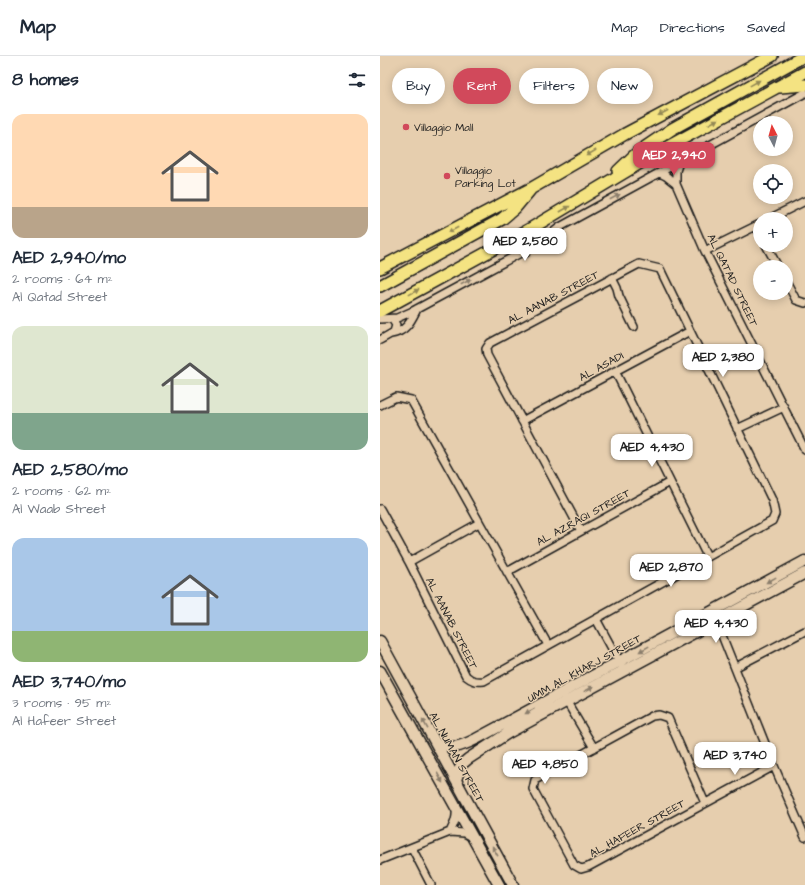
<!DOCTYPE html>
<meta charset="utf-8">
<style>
body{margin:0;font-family:"Architects Daughter",sans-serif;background:#f2f2f3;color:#1f2937;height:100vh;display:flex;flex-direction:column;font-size:15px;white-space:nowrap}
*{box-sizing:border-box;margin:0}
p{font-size:13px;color:#747a83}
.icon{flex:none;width:22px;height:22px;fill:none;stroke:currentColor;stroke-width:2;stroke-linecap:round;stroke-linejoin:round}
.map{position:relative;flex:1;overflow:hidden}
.sheet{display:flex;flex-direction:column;background:#fff;width:380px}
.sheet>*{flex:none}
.hud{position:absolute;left:12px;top:12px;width:353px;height:36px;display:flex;gap:8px}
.needle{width:26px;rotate:354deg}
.tools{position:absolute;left:373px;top:60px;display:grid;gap:8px}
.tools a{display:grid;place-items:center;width:40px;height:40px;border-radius:50%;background:#fff;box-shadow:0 2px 10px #0003;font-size:20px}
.price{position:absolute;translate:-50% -34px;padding:0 9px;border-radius:8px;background:#fff;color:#222;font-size:13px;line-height:26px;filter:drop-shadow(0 1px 2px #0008)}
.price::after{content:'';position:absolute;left:50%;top:24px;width:12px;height:9px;margin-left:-6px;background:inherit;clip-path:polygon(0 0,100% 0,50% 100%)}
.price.selected{background:#d1495b;color:#fff}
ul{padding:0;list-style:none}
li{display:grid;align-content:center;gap:8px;height:212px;padding:0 12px}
li span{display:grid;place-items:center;height:124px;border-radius:12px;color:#555}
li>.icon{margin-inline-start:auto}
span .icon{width:72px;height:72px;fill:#fffc;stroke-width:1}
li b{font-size:17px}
h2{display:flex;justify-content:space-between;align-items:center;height:48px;padding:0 12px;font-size:17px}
.chip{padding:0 14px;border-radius:18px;background:#fff;box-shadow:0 2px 10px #0003;font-size:14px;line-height:36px}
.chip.selected{background:#d1495b;color:#fff}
header{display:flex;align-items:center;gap:24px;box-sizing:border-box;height:56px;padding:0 20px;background:#fff;border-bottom:1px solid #e0e1e3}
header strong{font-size:19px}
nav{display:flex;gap:22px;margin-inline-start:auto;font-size:14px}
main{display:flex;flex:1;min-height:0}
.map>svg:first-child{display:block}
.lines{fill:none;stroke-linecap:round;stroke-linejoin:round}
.street-casing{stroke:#1c1c1c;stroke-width:10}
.secondary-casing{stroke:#1c1c1c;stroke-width:13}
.primary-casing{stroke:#1c1c1c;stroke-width:14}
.street{stroke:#e6ceae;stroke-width:7}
.secondary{stroke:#e6ceae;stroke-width:10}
.primary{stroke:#f4e382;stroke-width:11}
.oneway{fill:#938954}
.oneway2{fill:#8b7e6c}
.poi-dot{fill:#d1495b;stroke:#e6ceae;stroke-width:1.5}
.labels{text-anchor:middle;stroke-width:3;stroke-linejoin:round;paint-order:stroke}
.poi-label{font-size:11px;fill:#1c1c1c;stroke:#e6ceae;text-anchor:start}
.street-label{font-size:11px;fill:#1c1c1c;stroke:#e6ceae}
</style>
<header>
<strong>Map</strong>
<nav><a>Map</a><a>Directions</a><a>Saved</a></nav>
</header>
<main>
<section class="sheet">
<h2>8 homes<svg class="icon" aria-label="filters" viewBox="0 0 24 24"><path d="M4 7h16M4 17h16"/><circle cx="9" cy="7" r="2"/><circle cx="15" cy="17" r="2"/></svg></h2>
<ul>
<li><span style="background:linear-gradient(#ffd9b3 75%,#b9a48a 0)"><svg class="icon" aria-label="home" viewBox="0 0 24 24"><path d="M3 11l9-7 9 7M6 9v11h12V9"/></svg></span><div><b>AED 2,940/mo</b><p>2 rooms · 64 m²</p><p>Al Qatad Street</p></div></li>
<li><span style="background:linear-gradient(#dfe7d0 70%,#7fa58c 0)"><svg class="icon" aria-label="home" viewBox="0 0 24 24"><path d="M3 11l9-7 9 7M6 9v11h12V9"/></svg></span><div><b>AED 2,580/mo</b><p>2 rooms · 62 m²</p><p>Al Waab Street</p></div></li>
<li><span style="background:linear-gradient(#a9c7e8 75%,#8fb573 0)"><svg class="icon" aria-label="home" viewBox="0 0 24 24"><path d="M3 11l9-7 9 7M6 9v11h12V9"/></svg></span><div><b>AED 3,740/mo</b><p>3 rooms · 95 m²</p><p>Al Hafeer Street</p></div></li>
</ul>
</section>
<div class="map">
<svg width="425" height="829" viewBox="0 0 425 829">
<rect width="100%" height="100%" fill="#e6ceae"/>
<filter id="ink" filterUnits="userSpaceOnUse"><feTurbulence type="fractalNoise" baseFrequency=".025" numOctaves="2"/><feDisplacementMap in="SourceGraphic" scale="8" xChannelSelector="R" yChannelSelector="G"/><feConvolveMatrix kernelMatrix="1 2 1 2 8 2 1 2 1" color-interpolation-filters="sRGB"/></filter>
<g filter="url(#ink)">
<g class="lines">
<g class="street-casing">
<path id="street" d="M 299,106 L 296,115 L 296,128 L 325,195 L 425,394
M 280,117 L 286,120 L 296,128
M 389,163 L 425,145
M 376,170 L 380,177
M 386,189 L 398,211
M 325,195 L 380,168
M 232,222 L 237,232 L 239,240 L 254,271
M 406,225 L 416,244 L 425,247
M 0,263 L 17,262 L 33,255 L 159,187 L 180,171 L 425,37
M 11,278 C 26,276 31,265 37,253
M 0,284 L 14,276 L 16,269 L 12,263
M 235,315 L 327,500
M 0,349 L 16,341 L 31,344 L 168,589
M 142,365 L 310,275
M 357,373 L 404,351
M 0,453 L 29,506 L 86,620 C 92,625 96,626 104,625 L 392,465 L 395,458 L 392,444 L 280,213 L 259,208 L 110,287 L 106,293 L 107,299 L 201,475
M 29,506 L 99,467
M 127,516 L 290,426
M 335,562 L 394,710 L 425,781
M 216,563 L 241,609
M 356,611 L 425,575
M 184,641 L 214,692
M 325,747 L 288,662 L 279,659 L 272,660 L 155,724 L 153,733 L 194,809 L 201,813 L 208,811 L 394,710
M 70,776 C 74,768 77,762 76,753
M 32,792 L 51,829
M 0,804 L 70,776 L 84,777 L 92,781"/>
</g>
<g class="secondary-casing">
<path id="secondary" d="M 0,585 L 133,829
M 0,615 L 119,829
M 55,686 C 73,694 80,691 96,683 L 425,505
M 76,724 L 81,709 L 88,703 L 128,677 L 425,517"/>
</g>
<g class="primary-casing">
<path id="primary" d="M 400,31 L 425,29
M 238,115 L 258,96 L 292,73 L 424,0
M 145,195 L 150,173
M 0,212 L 152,132 L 245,78 L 392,0
M 0,230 L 122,163 L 135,152 L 150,134
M 0,255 L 150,173 L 280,95 L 425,16"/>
</g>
<use href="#street" class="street"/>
<use href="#secondary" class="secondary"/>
<use href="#primary" class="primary"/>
</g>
<defs><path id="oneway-solid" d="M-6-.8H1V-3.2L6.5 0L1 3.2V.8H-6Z"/></defs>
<g class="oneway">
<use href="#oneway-solid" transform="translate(375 27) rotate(-29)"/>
<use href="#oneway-solid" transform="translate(283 57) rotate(152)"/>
<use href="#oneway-solid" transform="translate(333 66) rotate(-29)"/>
<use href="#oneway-solid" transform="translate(211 97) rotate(150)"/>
<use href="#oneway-solid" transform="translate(185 153) rotate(-30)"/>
<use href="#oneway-solid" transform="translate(73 174) rotate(152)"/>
<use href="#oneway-solid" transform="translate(34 236) rotate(-29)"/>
</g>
<g class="oneway2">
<use href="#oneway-solid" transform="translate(235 141) rotate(-28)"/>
<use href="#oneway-solid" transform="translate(86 226) rotate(-28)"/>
<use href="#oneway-solid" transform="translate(391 524) rotate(151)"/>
<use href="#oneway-solid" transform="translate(264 593) rotate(151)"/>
<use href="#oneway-solid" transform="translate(209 633) rotate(-28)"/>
<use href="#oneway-solid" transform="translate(150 655) rotate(151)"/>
<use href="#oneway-solid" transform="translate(45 668) rotate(-119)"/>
<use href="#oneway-solid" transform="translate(60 722) rotate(61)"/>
<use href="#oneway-solid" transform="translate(115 795) rotate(-119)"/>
</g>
</g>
<g class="poi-dot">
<circle cx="26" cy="71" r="4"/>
<circle cx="67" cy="120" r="4"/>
</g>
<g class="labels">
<g class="poi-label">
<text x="34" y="75">Villaggio Mall</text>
<text x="75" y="118">Villaggio<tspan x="75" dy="13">Parking Lot</tspan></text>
</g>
<g class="street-label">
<text transform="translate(353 224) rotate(64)" y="4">AL QATAD STREET</text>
<text transform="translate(173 241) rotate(-28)" y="4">AL AANAB STREET</text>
<text transform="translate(221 310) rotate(-29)" y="4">AL ASADI</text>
<text transform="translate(203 461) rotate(-29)" y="4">AL AZRAQI STREET</text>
<text transform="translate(72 567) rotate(63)" y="4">AL AANAB STREET</text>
<text transform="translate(204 612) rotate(-29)" y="4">UMM AL KHARJ STREET</text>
<text transform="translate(77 701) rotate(61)" y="4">AL NUMAN STREET</text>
<text transform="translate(257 772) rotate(-29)" y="4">AL HAFEER STREET</text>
</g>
</g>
</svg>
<div class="tools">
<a><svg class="needle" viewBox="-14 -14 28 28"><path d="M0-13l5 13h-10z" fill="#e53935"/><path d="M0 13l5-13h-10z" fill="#747a83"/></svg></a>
<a><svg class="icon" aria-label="locate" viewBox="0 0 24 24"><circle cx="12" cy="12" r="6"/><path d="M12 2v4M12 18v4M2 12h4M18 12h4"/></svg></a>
<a>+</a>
<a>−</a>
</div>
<b class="price selected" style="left:294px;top:120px">AED 2,940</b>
<b class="price" style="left:145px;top:206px">AED 2,580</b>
<b class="price" style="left:343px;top:322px">AED 2,380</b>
<b class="price" style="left:272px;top:412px">AED 4,430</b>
<b class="price" style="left:291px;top:532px">AED 2,870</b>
<b class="price" style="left:336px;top:588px">AED 4,430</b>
<b class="price" style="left:355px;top:720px">AED 3,740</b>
<b class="price" style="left:165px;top:729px">AED 4,850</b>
<div class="hud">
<a class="chip">Buy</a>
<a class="chip selected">Rent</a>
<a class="chip">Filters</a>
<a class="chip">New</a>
</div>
</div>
</main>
